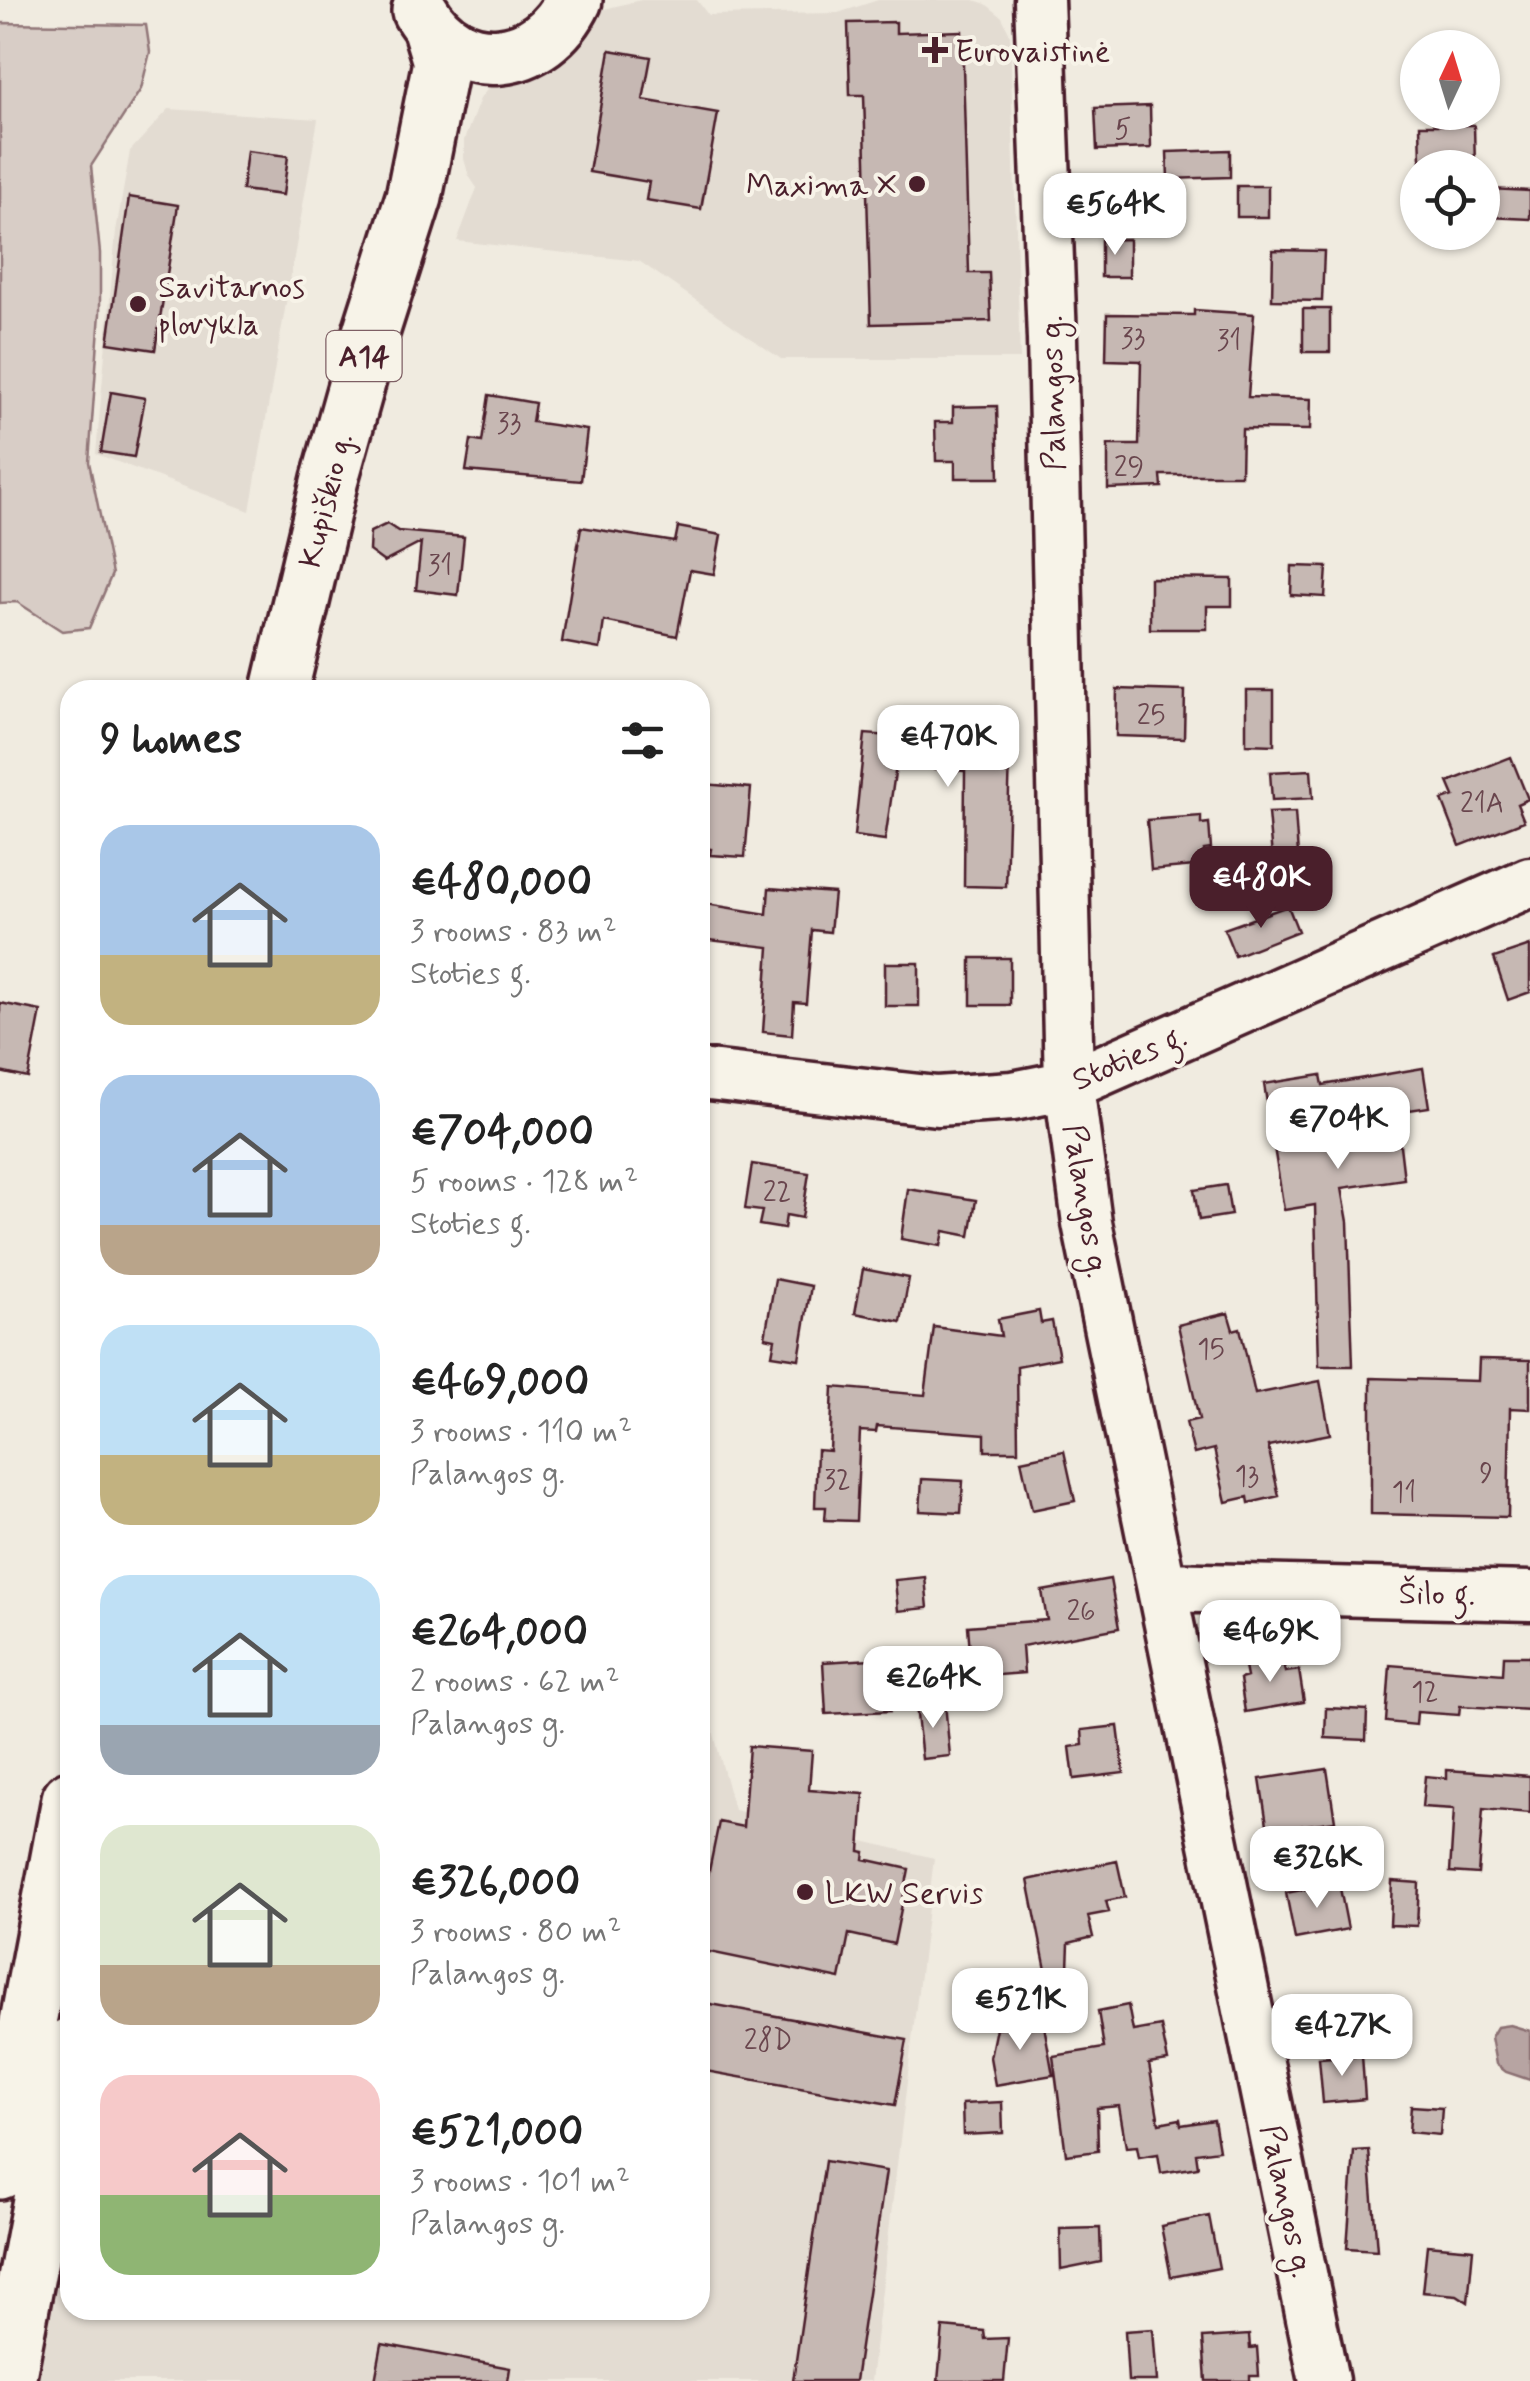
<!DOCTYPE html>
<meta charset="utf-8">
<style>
body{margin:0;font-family:Mynerve,sans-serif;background:#f2f2f2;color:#222;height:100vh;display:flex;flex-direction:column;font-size:38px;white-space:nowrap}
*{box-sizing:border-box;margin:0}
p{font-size:32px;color:#767676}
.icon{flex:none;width:55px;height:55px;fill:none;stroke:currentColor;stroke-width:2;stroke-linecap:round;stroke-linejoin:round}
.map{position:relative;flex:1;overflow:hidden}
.panel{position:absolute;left:60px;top:680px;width:650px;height:1640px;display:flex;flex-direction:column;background:#fff;border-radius:30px;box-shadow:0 2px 8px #0004}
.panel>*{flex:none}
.needle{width:65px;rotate:4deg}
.fabs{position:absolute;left:1400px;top:30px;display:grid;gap:20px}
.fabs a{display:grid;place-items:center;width:100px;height:100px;border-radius:50%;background:#fff;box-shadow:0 2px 8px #0004;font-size:50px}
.price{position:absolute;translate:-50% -85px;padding:0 22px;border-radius:20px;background:#fff;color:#222;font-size:32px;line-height:65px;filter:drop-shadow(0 2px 5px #0008)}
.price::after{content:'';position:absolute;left:50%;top:60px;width:30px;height:22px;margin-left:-15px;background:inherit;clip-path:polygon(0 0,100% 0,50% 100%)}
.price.active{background:#4a1f2b;color:#fff}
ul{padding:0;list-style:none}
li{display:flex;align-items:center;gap:30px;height:250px;padding:0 40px}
li span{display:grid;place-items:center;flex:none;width:280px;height:200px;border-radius:30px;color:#555}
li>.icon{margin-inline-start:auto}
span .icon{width:120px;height:120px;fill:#fffc;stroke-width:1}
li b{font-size:42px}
h2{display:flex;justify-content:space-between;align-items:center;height:120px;padding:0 40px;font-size:42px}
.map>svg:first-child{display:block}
.built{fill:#e3dcd2}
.green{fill:#d8cdc6;stroke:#917678;stroke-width:2.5}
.water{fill:#b7a4a2;stroke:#8b6f72;stroke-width:2.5}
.building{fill:#c6b8b3;stroke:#4a1f2b;stroke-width:2.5}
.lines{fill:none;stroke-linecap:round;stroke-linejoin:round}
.minor-casing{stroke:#4a1f2b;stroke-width:55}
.highway-casing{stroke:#4a1f2b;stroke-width:62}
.minor{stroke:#f7f3e8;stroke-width:48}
.highway{stroke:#f7f3e8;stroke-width:55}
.poi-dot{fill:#4a1f2b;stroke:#f7f3e8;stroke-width:4}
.labels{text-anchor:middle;stroke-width:8;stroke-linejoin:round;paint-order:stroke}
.number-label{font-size:28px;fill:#69454d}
.shield{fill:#f7f3e8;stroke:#7e5f64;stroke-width:2.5}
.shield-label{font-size:30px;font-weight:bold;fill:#4a1f2b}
.poi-label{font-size:32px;fill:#4a1f2b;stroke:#f7f3e8;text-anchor:start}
.street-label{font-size:32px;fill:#4a1f2b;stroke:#f7f3e8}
</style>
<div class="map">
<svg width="1530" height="2381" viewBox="0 0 1530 2381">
<rect width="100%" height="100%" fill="#f0ebe0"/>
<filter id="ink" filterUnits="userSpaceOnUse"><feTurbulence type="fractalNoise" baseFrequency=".01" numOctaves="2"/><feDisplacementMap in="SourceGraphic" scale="20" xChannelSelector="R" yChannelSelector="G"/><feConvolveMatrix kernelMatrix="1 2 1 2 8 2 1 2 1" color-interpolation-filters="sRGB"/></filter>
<g filter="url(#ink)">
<path class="built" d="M 641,0 L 697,0 L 708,15 L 838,13 L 878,0 L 974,0 L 986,4 L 1002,17 L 1010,34 L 1020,359 L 781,359 L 639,261 L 457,241 L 477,188 L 469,176 L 464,159 L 464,140 L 480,99 L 489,87 L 600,10 Z
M 169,109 L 318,119 L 250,511 L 96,454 L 116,231 L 130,151 Z
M 700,1720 L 711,1723 L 734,1810 L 934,1858 L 871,2381 L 18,2381 L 70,2104 L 70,2310 L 700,2310 Z"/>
<path class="green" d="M 0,23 L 146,25 L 150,52 L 141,89 L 91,166 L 100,253 L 100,313 L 89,462 L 112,574 L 89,628 L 62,631 L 17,602 L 0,603 Z"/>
<path class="water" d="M 1510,2025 L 1530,2031 L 1530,2080 L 1506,2072 L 1496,2064 L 1491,2037 L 1497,2027 Z"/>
<path class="building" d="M 896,22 L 896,33 L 962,31 L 969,273 L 989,273 L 991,321 L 871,324 L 864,95 L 850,95 L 848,23 Z
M 610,50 L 651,57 L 643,100 L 718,113 L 701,209 L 646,200 L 649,182 L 589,172 Z
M 1150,106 L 1151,148 L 1097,150 L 1095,108 Z
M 1420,125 L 1474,125 L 1475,168 L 1435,168 L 1435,160 L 1421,161 Z
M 1230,150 L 1230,177 L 1168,179 L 1167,152 Z
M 247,151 L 288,156 L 283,195 L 242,190 Z
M 1237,186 L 1268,186 L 1268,217 L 1237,217 Z
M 1490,189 L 1530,191 L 1530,219 L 1489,217 Z
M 129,197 L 178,205 L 155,350 L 108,343 Z
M 1129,239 L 1129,277 L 1101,277 L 1101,240 Z
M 1273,250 L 1324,251 L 1322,301 L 1272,300 Z
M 1303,309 L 1330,309 L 1330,352 L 1303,352 Z
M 1194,310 L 1254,314 L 1248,397 L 1311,399 L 1310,430 L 1242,429 L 1241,475 L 1161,475 L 1162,487 L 1108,489 L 1108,445 L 1139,445 L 1141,361 L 1106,360 L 1107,314 L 1194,315 Z
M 111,392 L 145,398 L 134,457 L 101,452 Z
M 489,395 L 535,403 L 532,422 L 587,430 L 581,481 L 466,471 L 471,440 L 482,442 Z
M 997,406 L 999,478 L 955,478 L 955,461 L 936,461 L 935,422 L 953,422 L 953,407 Z
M 387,524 L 398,531 L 464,537 L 458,595 L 416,590 L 421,543 L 384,562 L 369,551 L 370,532 Z
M 581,527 L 675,542 L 678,527 L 721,535 L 714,574 L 690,570 L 677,636 L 604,621 L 600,649 L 562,642 Z
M 1292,566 L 1327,567 L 1325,597 L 1291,595 Z
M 1150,578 L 1232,579 L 1232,606 L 1207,606 L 1207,629 L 1150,629 Z
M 1117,689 L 1185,691 L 1184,738 L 1116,736 Z
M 1246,690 L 1274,690 L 1274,745 L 1246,744 Z
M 947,724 L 1011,724 L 1006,887 L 964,886 L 965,771 L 896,766 L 885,840 L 854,836 L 865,734 L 946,740 Z
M 1511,757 L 1528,799 L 1517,804 L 1524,821 L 1460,846 L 1442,800 L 1454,796 L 1448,782 Z
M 1311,770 L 1313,798 L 1272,800 L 1270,772 Z
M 703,784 L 751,788 L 745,857 L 710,855 L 711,849 L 700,847 Z
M 1295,812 L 1298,855 L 1272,857 L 1268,813 Z
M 1201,816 L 1201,824 L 1209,823 L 1211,849 L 1204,850 L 1205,865 L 1151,870 L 1147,820 Z
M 769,888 L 834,893 L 830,932 L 812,930 L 806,1003 L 794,1002 L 792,1035 L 763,1032 L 769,947 L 700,939 L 700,903 L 767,914 Z
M 1288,906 L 1298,931 L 1235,956 L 1224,929 Z
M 1530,946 L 1530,992 L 1508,1000 L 1494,958 Z
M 971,958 L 1010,958 L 1010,1005 L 971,1005 Z
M 885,963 L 919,963 L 919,1006 L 885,1006 Z
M 0,1003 L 41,1011 L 28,1078 L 0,1072 Z
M 1423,1068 L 1429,1107 L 1396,1112 L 1404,1179 L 1342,1188 L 1348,1222 L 1353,1366 L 1319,1366 L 1315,1205 L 1284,1210 L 1264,1084 L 1321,1075 L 1323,1085 Z
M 752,1164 L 809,1173 L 802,1218 L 786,1215 L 784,1229 L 759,1225 L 762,1211 L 745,1209 Z
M 1226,1185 L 1231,1215 L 1199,1220 L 1194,1190 Z
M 908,1189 L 976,1200 L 970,1236 L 944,1231 L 941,1246 L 901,1239 Z
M 863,1269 L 909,1278 L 901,1322 L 855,1313 Z
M 775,1279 L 811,1286 L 799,1359 L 772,1355 L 775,1339 L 765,1337 Z
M 1039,1311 L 1041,1323 L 1052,1321 L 1059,1358 L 1017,1366 L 1018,1451 L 985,1451 L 985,1434 L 877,1426 L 876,1432 L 860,1431 L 856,1521 L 825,1520 L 826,1507 L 815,1507 L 817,1450 L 830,1451 L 833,1387 L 925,1395 L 934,1327 L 1001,1336 L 998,1319 Z
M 1228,1313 L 1233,1330 L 1240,1328 L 1255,1394 L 1320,1381 L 1330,1434 L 1268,1446 L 1279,1496 L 1249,1503 L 1248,1497 L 1226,1502 L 1214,1449 L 1194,1454 L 1186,1422 L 1199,1419 L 1178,1325 Z
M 1479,1359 L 1530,1360 L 1530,1409 L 1510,1408 L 1508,1517 L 1371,1514 L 1371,1378 L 1478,1381 Z
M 1064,1451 L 1075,1501 L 1032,1510 L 1021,1460 Z
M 922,1479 L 963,1481 L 961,1513 L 920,1511 Z
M 925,1577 L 928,1608 L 898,1611 L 895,1580 Z
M 1110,1579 L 1119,1628 L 1022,1646 L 1024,1673 L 972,1677 L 968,1626 L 1047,1620 L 1042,1591 Z
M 1282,1655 L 1285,1672 L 1299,1670 L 1304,1702 L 1245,1712 L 1240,1679 L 1247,1677 L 1244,1662 Z
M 1504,1656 L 1530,1656 L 1530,1710 L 1460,1706 L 1459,1715 L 1417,1712 L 1416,1725 L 1386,1722 L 1390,1665 L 1503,1674 Z
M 887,1658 L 890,1711 L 826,1714 L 823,1662 Z
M 945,1703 L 950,1756 L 922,1759 L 916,1706 Z
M 1326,1708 L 1367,1710 L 1366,1740 L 1325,1738 Z
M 1118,1726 L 1124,1773 L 1074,1779 L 1070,1747 L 1083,1745 L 1082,1730 Z
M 749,1746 L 812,1751 L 809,1790 L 864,1794 L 860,1851 L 865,1852 L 864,1859 L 909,1869 L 894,1944 L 849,1934 L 840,1979 L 700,1950 L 700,1915 L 719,1822 L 743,1827 Z
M 1327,1769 L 1335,1821 L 1268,1831 L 1260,1779 Z
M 1447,1770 L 1530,1776 L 1530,1813 L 1483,1809 L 1478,1874 L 1450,1872 L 1454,1809 L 1422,1807 L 1425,1776 L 1447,1778 Z
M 1117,1861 L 1125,1897 L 1106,1901 L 1109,1912 L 1088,1916 L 1093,1937 L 1069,1943 L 1066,2019 L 1056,2020 L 1028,1880 Z
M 1392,1881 L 1419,1883 L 1417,1926 L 1390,1925 Z
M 1339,1883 L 1348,1929 L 1295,1939 L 1286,1893 Z
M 700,2002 L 907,2040 L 895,2105 L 700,2070 Z
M 1128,2005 L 1133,2031 L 1161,2026 L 1168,2061 L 1149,2064 L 1159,2123 L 1180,2119 L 1181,2125 L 1214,2120 L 1219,2150 L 1196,2153 L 1198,2167 L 1161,2173 L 1158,2154 L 1139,2157 L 1137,2146 L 1126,2147 L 1119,2106 L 1097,2108 L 1098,2151 L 1066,2155 L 1053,2056 L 1104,2048 L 1098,2011 Z
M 1043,2020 L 1053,2075 L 995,2085 L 990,2057 L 996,2028 Z
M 1362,2055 L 1365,2099 L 1323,2103 L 1319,2058 Z
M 1002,2102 L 1003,2133 L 963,2135 L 962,2104 Z
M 1411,2106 L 1442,2108 L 1440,2135 L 1409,2132 Z
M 1369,2150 L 1377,2250 L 1347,2248 L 1354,2151 Z
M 825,2161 L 886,2171 L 855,2381 L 793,2381 Z
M 1209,2216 L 1219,2268 L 1171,2277 L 1161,2226 Z
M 1100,2228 L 1101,2262 L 1061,2270 L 1060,2229 Z
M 1427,2245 L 1473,2249 L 1468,2302 L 1457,2295 L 1422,2292 Z
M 943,2327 L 984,2331 L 985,2339 L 1008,2338 L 1004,2381 L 938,2381 Z
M 1153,2329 L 1157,2381 L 1128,2381 L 1125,2331 Z
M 1249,2335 L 1250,2348 L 1257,2347 L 1259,2376 L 1250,2376 L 1250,2381 L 1206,2381 L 1203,2338 Z
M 382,2344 L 510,2368 L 508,2381 L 375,2381 Z"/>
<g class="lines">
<g class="minor-casing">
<path id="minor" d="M 1039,0 L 1052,339 L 1069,1085 L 1087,1223 L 1324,2381
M 700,1074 L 937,1101 L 1013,1096 L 1069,1085 L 1530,882
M 1163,1587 L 1530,1596"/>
</g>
<g class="highway-casing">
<path id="highway" d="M 420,11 C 459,79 543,67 574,0
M 280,690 L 330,479 L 372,329 L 414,197 L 441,62 L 430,26
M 0,2171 L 70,1799
M 7,2381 L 70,2046"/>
</g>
<use href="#minor" class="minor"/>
<use href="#highway" class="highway"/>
</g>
</g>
<g class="poi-dot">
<path d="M930 35h10v10h10v10h-10v10h-10v-10h-10v-10h10z"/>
<circle cx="917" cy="184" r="10"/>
<circle cx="138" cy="304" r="10"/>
<circle cx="805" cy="1892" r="10"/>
</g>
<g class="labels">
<g class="number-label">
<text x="1123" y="138">5</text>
<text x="1133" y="347">33</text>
<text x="1229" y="349">31</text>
<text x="509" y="432">33</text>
<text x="1129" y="476">29</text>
<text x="440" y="574">31</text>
<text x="1151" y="724">25</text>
<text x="1482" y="812">21A</text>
<text x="777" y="1201">22</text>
<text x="1211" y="1358">15</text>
<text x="1486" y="1482">9</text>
<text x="1247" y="1485">13</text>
<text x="837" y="1489">32</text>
<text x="1404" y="1501">11</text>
<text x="1081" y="1620">26</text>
<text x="1425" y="1701">12</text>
<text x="768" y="2049">28D</text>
</g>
<rect class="shield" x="326.5" y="331" width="75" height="50" rx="8"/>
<g class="shield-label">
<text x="364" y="366">A14</text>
</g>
<g class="poi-label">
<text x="955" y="61">Eurovaistinė</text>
<text x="897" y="195" text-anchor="end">Maxima X</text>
<text x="158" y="297">Savitarnos<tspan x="158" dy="37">plovykla</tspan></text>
<text x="825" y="1903">LKW Servis</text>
</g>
<g class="street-label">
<text transform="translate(1052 393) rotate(-91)" y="11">Palangos g.</text>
<text transform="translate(325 500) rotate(-76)" y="11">Kupiškio g.</text>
<text transform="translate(1129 1057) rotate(-23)" y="11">Stoties g.</text>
<text transform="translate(1087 1201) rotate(81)" y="11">Palangos g.</text>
<text transform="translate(1437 1593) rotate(1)" y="11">Šilo g.</text>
<text transform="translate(1288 2201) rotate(78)" y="11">Palangos g.</text>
</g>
</g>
</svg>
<div class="fabs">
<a><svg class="needle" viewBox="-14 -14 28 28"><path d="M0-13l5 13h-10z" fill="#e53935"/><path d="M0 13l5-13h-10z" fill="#767676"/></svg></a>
<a><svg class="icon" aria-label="locate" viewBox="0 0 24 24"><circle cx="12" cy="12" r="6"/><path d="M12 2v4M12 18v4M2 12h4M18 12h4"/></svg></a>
</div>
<b class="price" style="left:1115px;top:258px">€564K</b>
<b class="price" style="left:948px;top:790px">€470K</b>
<b class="price active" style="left:1261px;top:931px">€480K</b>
<b class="price" style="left:1338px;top:1172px">€704K</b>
<b class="price" style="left:1270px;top:1685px">€469K</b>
<b class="price" style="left:933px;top:1731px">€264K</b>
<b class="price" style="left:1317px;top:1911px">€326K</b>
<b class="price" style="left:1020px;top:2053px">€521K</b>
<b class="price" style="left:1342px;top:2079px">€427K</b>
<section class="panel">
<h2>9 homes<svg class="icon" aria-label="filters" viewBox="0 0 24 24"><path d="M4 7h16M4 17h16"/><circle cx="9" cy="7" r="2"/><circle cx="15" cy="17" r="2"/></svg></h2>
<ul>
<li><span style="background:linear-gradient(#a9c7e8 65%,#c2b280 0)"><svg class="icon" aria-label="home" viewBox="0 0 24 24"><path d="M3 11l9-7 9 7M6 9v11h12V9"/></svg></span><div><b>€480,000</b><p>3 rooms · 83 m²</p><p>Stoties g.</p></div></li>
<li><span style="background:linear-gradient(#a9c7e8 75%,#b9a48a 0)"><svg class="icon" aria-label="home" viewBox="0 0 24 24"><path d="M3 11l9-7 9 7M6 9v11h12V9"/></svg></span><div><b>€704,000</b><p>5 rooms · 128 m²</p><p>Stoties g.</p></div></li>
<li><span style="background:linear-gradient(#bfe0f5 65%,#c2b280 0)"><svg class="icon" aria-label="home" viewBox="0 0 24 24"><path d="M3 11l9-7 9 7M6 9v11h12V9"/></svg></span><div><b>€469,000</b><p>3 rooms · 110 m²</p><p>Palangos g.</p></div></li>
<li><span style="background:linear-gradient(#bfe0f5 75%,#9aa5b1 0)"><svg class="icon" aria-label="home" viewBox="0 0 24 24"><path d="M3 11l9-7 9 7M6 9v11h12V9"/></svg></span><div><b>€264,000</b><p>2 rooms · 62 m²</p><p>Palangos g.</p></div></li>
<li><span style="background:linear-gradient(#dfe7d0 70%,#b9a48a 0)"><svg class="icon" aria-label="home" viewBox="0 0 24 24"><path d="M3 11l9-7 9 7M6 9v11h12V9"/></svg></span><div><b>€326,000</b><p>3 rooms · 80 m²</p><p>Palangos g.</p></div></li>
<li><span style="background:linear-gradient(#f6c9c9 60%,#8fb573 0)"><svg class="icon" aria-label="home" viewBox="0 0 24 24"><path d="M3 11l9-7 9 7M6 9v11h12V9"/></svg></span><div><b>€521,000</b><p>3 rooms · 101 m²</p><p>Palangos g.</p></div></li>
</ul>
</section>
</div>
